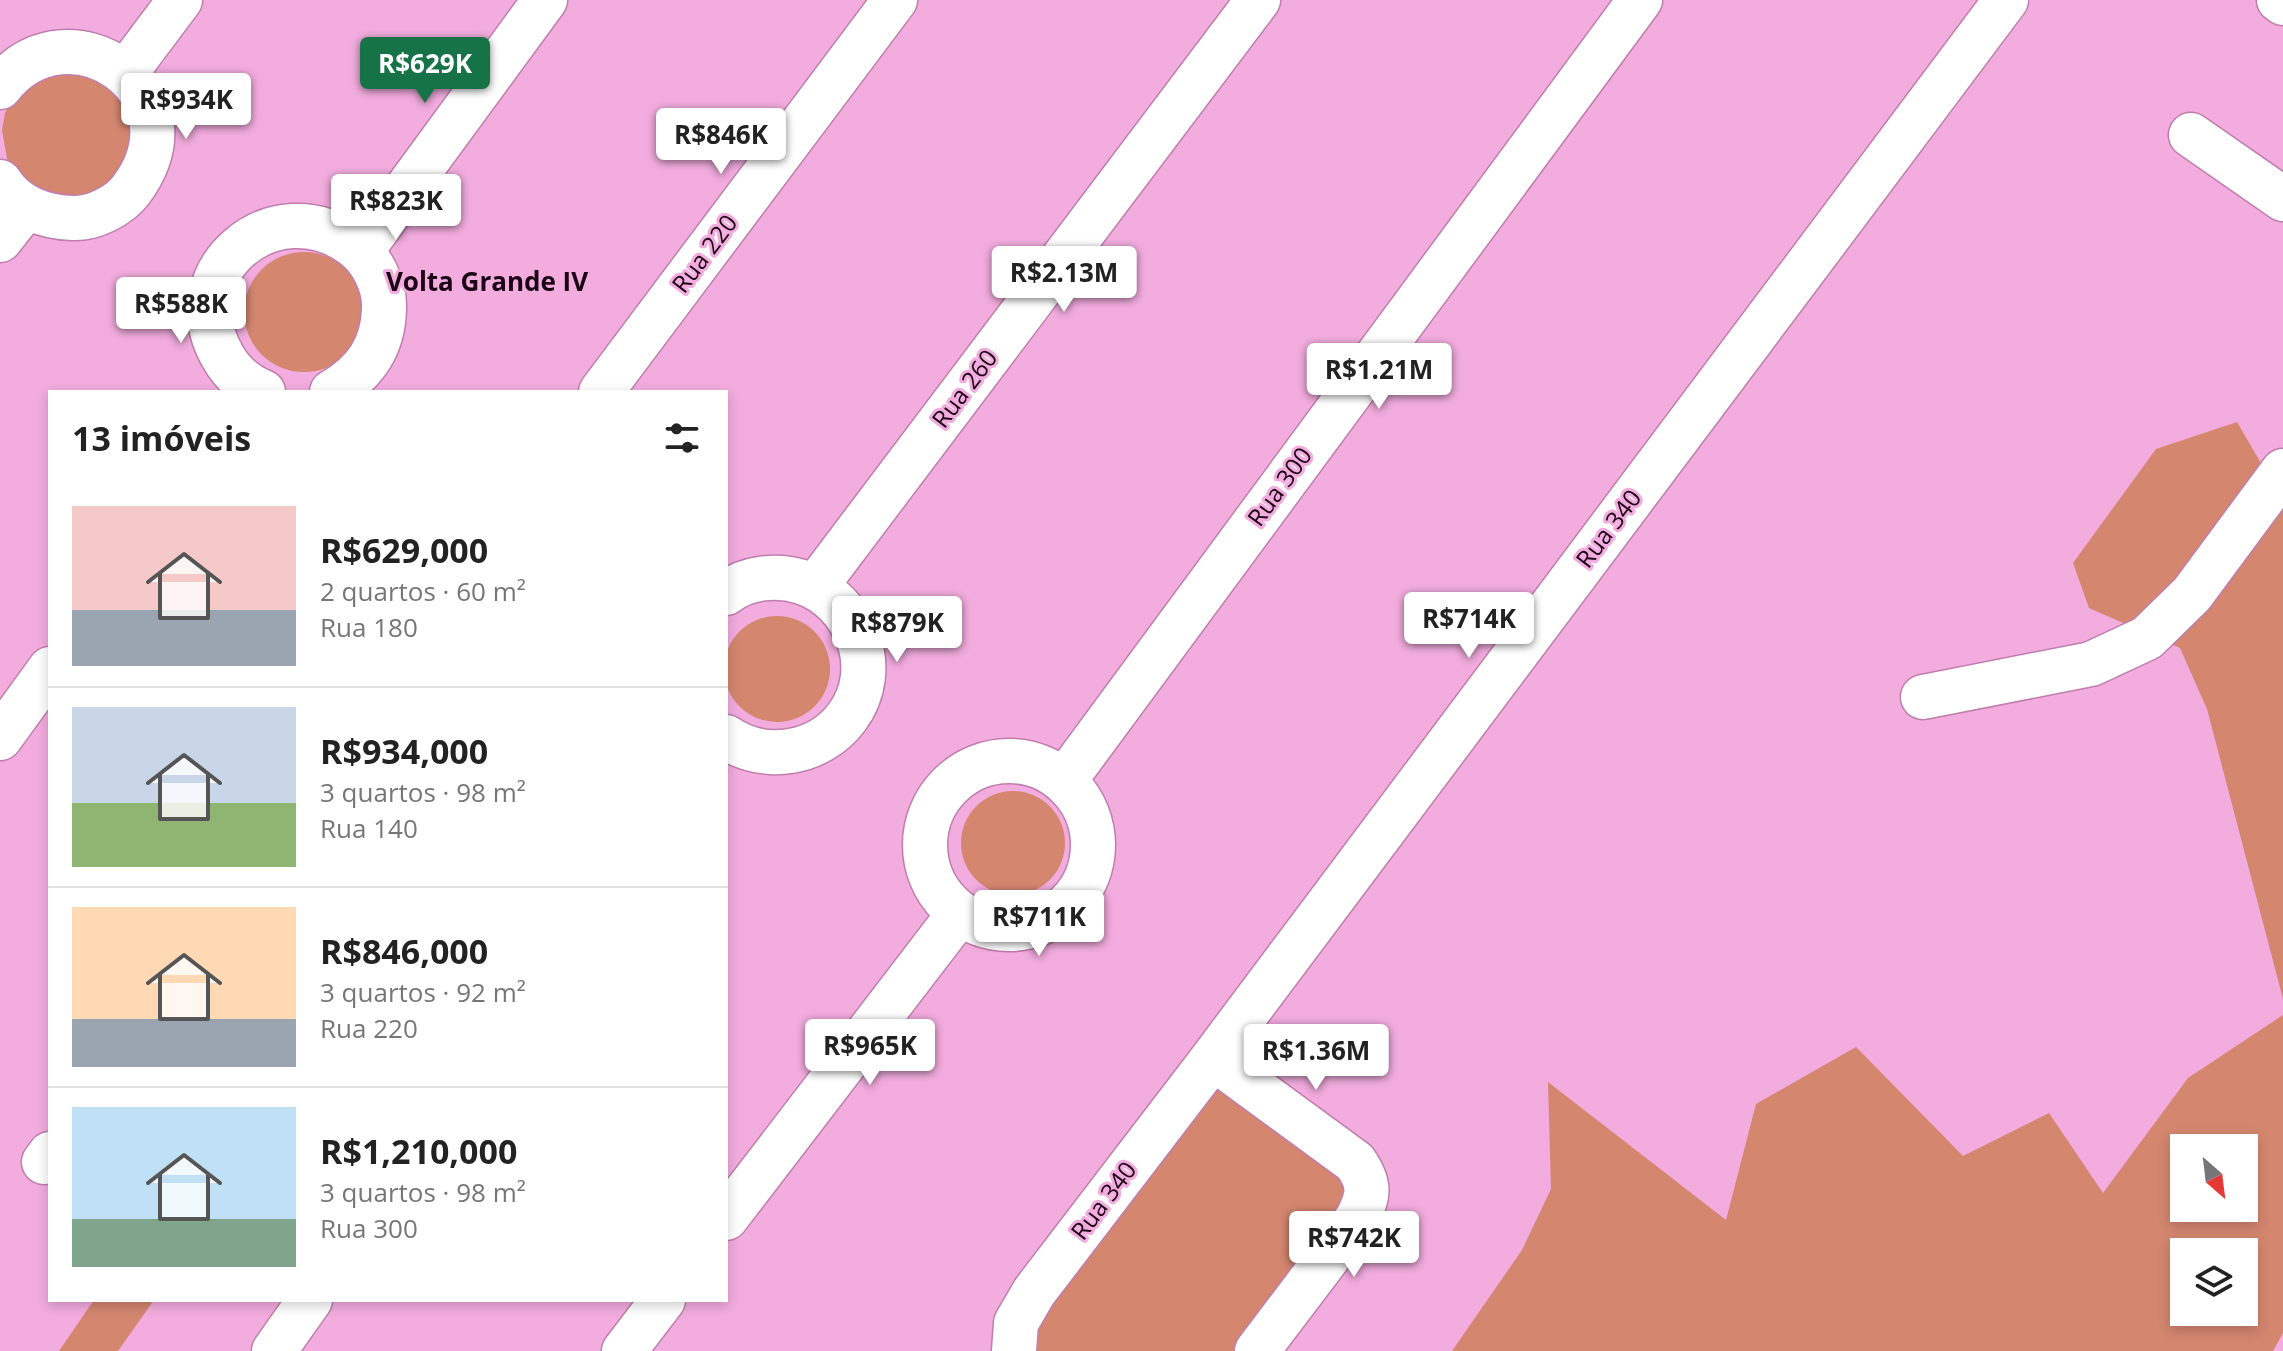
<!DOCTYPE html>
<html lang="pt">
<meta charset="utf-8">
<style>
body{margin:0;font-family:"Open Sans",sans-serif;background:#f6f6f6;color:#222;height:100vh;display:flex;flex-direction:column;font-size:30px;white-space:nowrap}
*{box-sizing:border-box;margin:0}
p{font-size:26px;color:#767676}
.icon{flex:none;width:44px;height:44px;fill:none;stroke:currentColor;stroke-width:2;stroke-linecap:round;stroke-linejoin:round}
.map{position:relative;flex:1;overflow:hidden}
.sheet{position:absolute;left:48px;top:390px;width:680px;height:912px;display:flex;flex-direction:column;background:#fff;border-radius:0px;box-shadow:0 4px 12px #0003}
.sheet>*{flex:none}
.needle{width:52px;rotate:152deg}
.tools{position:absolute;left:2170px;top:1134px;display:grid;gap:16px}
.tools a{display:grid;place-items:center;width:88px;height:88px;border-radius:0px;background:#fff;box-shadow:0 4px 12px #0003;font-size:40px}
.price{position:absolute;translate:-50% -68px;padding:0 18px;border-radius:8px;background:#fff;color:#222;font-size:26px;line-height:52px;filter:drop-shadow(0 2px 4px #0008)}
.price::after{content:'';position:absolute;left:50%;top:48px;width:24px;height:18px;margin-left:-12px;background:inherit;clip-path:polygon(0 0,100% 0,50% 100%)}
.price.active{background:#167348;color:#fff}
ul{padding:0;list-style:none}
li{display:flex;align-items:center;gap:24px;height:200px;padding:0 24px}
li+li{border-top:2px solid #e0e0e0}
li span{display:grid;place-items:center;flex:none;width:224px;height:160px;border-radius:0px;color:#555}
li>.icon{margin-inline-start:auto}
span .icon{width:96px;height:96px;fill:#fffc;stroke-width:1}
li b{font-size:34px}
h2{display:flex;justify-content:space-between;align-items:center;height:96px;padding:0 24px;font-size:34px}
.map>svg:first-child{display:block}
.green{fill:#d4866f;fill-rule:evenodd}
.lines{fill:none;stroke-linecap:round;stroke-linejoin:round}
.minor-casing{stroke:#c07dae;stroke-width:47}
.minor{stroke:#fff;stroke-width:44}
.labels{text-anchor:middle;stroke-width:6;stroke-linejoin:round;paint-order:stroke}
.street-label{font-size:24px;fill:#1b0416;stroke:#f2acde}
.neighbourhood-label{font-size:26px;font-weight:bold;fill:#1b0416;stroke:#f2acde}
</style>
<div class="map">
<svg width="2283" height="1351" viewBox="0 0 2283 1351">
<rect width="100%" height="100%" fill="#f2acde"/>
<path class="green" d="M 45,72 L 105,78 L 130,111 L 132,151 L 112,184 L 81,199 L 46,197 L 8,164 L 2,130 L 5,113 L 13,97 Z
M244 312a60 60 0 1 1 120 0a60 60 0 1 1-120 0Z
M 2237,422 L 2283,501 L 2283,999 L 2207,709 L 2180,648 L 2089,608 L 2073,563 L 2156,449 Z
M724 669a53 53 0 1 1 106 0a53 53 0 1 1-106 0Z
M961 843a52 52 0 1 1 104 0a52 52 0 1 1-104 0Z
M 2283,1015 L 2283,1333 L 2273,1351 L 1452,1351 L 1522,1250 L 1551,1189 L 1548,1082 L 1726,1220 L 1756,1104 L 1856,1047 L 1963,1156 L 2049,1113 L 2103,1193 L 2188,1078 ZM 2184,1148 L 2244,1148 L 2244,1208 L 2184,1208 ZM 2184,1252 L 2244,1252 L 2244,1312 L 2184,1312 Z
M 1211,1086 L 1232,1088 L 1337,1167 L 1344,1185 L 1341,1207 L 1233,1351 L 1033,1351 L 1032,1323 Z
M 94,1300 L 154,1300 L 118,1351 L 59,1351 Z"/>
<g class="lines">
<g class="minor-casing">
<path id="minor" d="M 2279,0 L 2283,3
M 126,72 L 180,0
M 0,87 C 68,0 205,91 131,190 C 119,206 93,219 73,218 C 44,217 16,207 0,182
M 2191,135 L 2283,199
M 0,240 L 26,207
M 361,251 L 545,0
M 263,392 C 246,385 232,373 223,357 C 173,272 274,187 353,245 C 372,259 385,285 384,309 C 383,347 365,373 332,392
M 601,392 L 895,0
M 816,586 L 1258,0
M 726,593 C 747,577 777,574 802,582 C 856,600 883,669 847,717 C 819,755 764,763 726,737
M 1923,697 L 2091,664 L 2147,638 L 2192,594 L 2283,471
M 0,738 L 50,669
M925 845a84 84 0 1 1 168 0a84 84 0 1 1-168 0Z
M 1064,781 L 1640,0
M 1213,1058 L 1355,1162 C 1371,1185 1369,1195 1357,1219 L 1257,1351
M 44,1162 L 50,1154
M 726,1218 L 959,914
M 274,1351 L 310,1300
M 624,1351 L 663,1300
M 1014,1351 L 1016,1323 L 1034,1292 L 1213,1058 L 2006,0"/>
</g>
<use href="#minor" class="minor"/>
</g>
<g class="labels">
<g class="street-label">
<text transform="translate(705 254) rotate(-53)" y="8">Rua 220</text>
<text transform="translate(965 389) rotate(-53)" y="8">Rua 260</text>
<text transform="translate(1280 487) rotate(-54)" y="8">Rua 300</text>
<text transform="translate(1609 529) rotate(-53)" y="8">Rua 340</text>
<text transform="translate(1104 1201) rotate(-53)" y="8">Rua 340</text>
</g>
<g class="neighbourhood-label">
<text x="487" y="291">Volta Grande IV</text>
</g>
</g>
</svg>
<div class="tools">
<a><svg class="needle" viewBox="-14 -14 28 28"><path d="M0-13l5 13h-10z" fill="#e53935"/><path d="M0 13l5-13h-10z" fill="#767676"/></svg></a>
<a><svg class="icon" aria-label="layers" viewBox="0 0 24 24"><path d="M12 4l9 5-9 5-9-5zM3 14l9 5 9-5"/></svg></a>
</div>
<b class="price active" style="left:425px;top:105px">R$629K</b>
<b class="price" style="left:186px;top:141px">R$934K</b>
<b class="price" style="left:721px;top:176px">R$846K</b>
<b class="price" style="left:396px;top:242px">R$823K</b>
<b class="price" style="left:1064px;top:314px">R$2.13M</b>
<b class="price" style="left:181px;top:345px">R$588K</b>
<b class="price" style="left:1379px;top:411px">R$1.21M</b>
<b class="price" style="left:1469px;top:660px">R$714K</b>
<b class="price" style="left:897px;top:664px">R$879K</b>
<b class="price" style="left:1039px;top:958px">R$711K</b>
<b class="price" style="left:870px;top:1087px">R$965K</b>
<b class="price" style="left:1316px;top:1092px">R$1.36M</b>
<b class="price" style="left:1354px;top:1279px">R$742K</b>
<section class="sheet">
<h2>13 imóveis<svg class="icon" aria-label="filters" viewBox="0 0 24 24"><path d="M4 7h16M4 17h16"/><circle cx="9" cy="7" r="2"/><circle cx="15" cy="17" r="2"/></svg></h2>
<ul>
<li><span style="background:linear-gradient(#f6c9c9 65%,#9aa5b1 0)"><svg class="icon" aria-label="home" viewBox="0 0 24 24"><path d="M3 11l9-7 9 7M6 9v11h12V9"/></svg></span><div><b>R$629,000</b><p>2 quartos · 60 m²</p><p>Rua 180</p></div></li>
<li><span style="background:linear-gradient(#c9d6e8 60%,#8fb573 0)"><svg class="icon" aria-label="home" viewBox="0 0 24 24"><path d="M3 11l9-7 9 7M6 9v11h12V9"/></svg></span><div><b>R$934,000</b><p>3 quartos · 98 m²</p><p>Rua 140</p></div></li>
<li><span style="background:linear-gradient(#ffd9b3 70%,#9aa5b1 0)"><svg class="icon" aria-label="home" viewBox="0 0 24 24"><path d="M3 11l9-7 9 7M6 9v11h12V9"/></svg></span><div><b>R$846,000</b><p>3 quartos · 92 m²</p><p>Rua 220</p></div></li>
<li><span style="background:linear-gradient(#bfe0f5 70%,#7fa58c 0)"><svg class="icon" aria-label="home" viewBox="0 0 24 24"><path d="M3 11l9-7 9 7M6 9v11h12V9"/></svg></span><div><b>R$1,210,000</b><p>3 quartos · 98 m²</p><p>Rua 300</p></div></li>
</ul>
</section>
</div>
